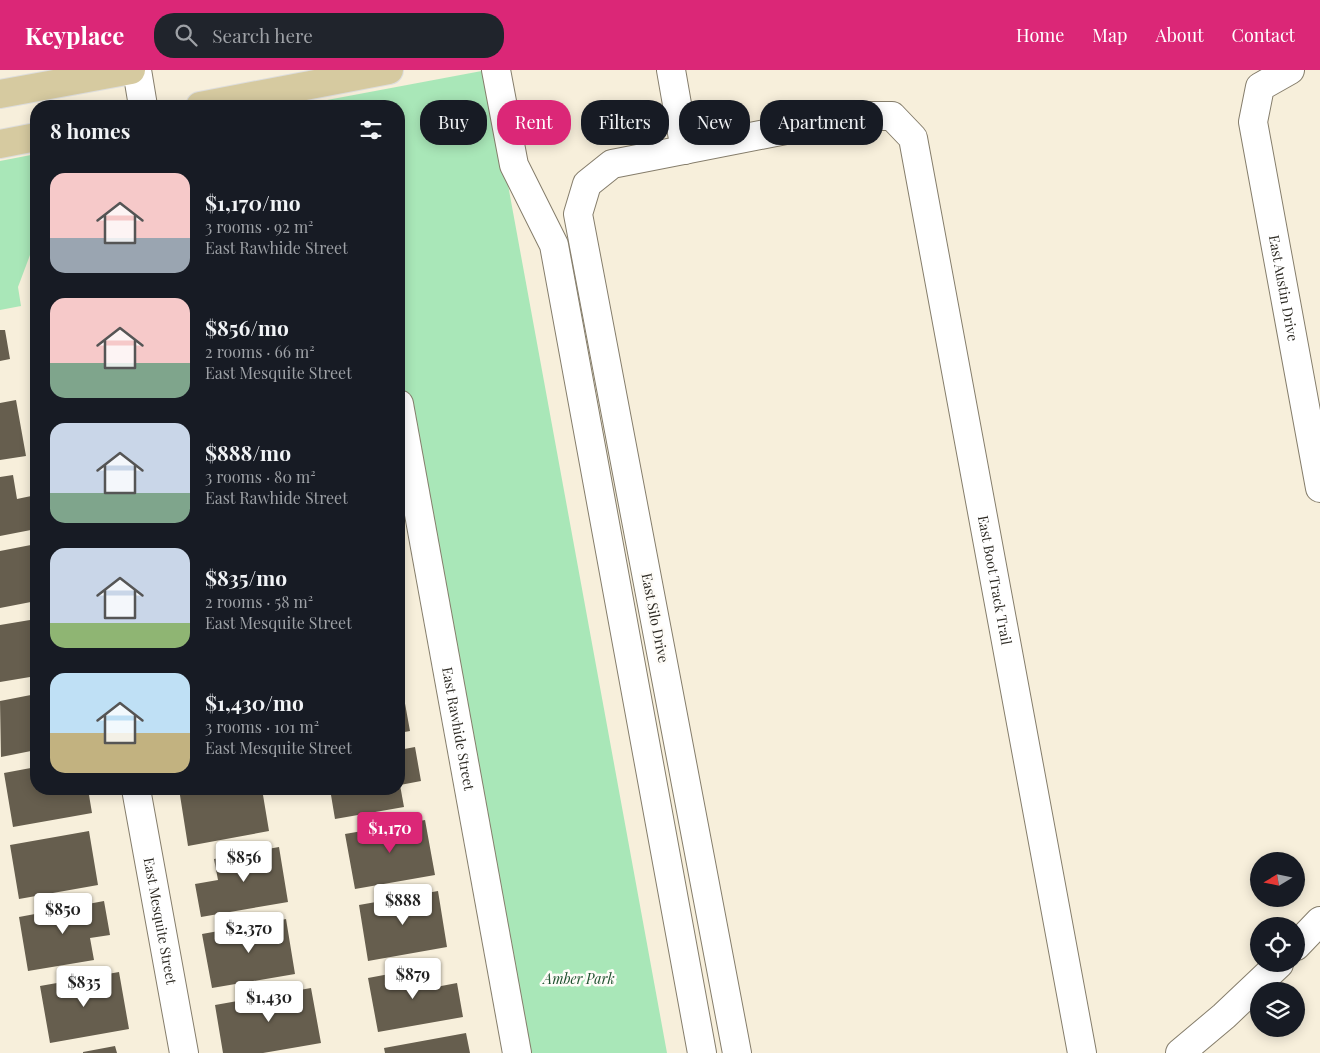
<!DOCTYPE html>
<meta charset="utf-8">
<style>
body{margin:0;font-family:"Playfair Display",serif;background:#20242c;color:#f1f3f6;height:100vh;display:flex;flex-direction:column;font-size:19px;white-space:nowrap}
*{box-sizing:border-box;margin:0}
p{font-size:16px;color:#9ea1a6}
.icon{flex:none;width:28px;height:28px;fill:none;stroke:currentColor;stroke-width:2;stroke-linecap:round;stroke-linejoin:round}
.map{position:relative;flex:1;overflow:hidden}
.side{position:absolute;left:30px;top:30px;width:375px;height:695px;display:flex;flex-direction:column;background:#171b24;border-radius:20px;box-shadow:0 2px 12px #0003}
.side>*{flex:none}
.banner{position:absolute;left:420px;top:30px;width:475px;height:45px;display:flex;gap:10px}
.needle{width:32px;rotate:260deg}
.fabs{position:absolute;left:1250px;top:782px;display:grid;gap:10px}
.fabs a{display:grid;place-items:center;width:55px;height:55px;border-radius:50%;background:#171b24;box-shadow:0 2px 12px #0003;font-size:25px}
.price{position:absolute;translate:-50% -42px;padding:0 11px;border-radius:5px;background:#fff;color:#222;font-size:16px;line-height:32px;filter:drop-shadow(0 1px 2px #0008)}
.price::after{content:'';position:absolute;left:50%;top:30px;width:15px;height:11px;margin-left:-8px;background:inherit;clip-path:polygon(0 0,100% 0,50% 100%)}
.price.active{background:#db2777;color:#fff}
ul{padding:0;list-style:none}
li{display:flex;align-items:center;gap:15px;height:125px;padding:0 20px}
li span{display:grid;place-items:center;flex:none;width:140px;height:100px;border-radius:15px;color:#555}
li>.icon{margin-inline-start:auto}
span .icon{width:60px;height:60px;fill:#fffc;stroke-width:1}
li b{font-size:21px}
h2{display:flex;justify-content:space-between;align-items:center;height:60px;padding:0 20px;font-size:21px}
.pill{padding:0 18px;border-radius:20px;background:#171b24;box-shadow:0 2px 12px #0003;font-size:18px;line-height:45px}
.pill.active{background:#db2777;color:#fff}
header{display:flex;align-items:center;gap:30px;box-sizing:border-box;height:70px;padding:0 25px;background:#db2777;color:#fff}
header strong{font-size:24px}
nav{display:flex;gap:28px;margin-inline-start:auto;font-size:18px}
.search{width:350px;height:45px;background:#20242c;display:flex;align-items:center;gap:12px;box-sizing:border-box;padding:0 18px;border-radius:20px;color:#9ea1a6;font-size:19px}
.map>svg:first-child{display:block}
.green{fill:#a9e7b8}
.building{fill:#665e4e}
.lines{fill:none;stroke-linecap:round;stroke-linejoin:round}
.minor-casing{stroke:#857d6b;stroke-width:30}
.major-casing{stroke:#dddddc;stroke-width:30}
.minor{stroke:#fff;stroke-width:28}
.major{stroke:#d6caa0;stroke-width:28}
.labels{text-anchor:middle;stroke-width:5;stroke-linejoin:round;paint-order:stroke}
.street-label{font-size:14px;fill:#2d2a23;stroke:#fefcf8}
.park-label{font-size:14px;font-style:italic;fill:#1e502e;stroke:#fefcf8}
</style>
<header>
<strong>Keyplace</strong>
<div class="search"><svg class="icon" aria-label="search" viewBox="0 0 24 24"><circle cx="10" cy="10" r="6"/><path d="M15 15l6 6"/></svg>Search here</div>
<nav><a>Home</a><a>Map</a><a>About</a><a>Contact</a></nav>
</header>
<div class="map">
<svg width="1320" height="983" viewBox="0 0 1320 983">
<rect width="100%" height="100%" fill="#f7efdb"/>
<path class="green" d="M 487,0 L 667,983 L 517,983 L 399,334 L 399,36 L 328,36 L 327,30 Z
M 36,84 L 36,169 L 18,217 L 21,236 L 0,240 L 0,91 Z"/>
<path class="building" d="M 0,260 L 5,260 L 10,289 L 0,291 Z
M 16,330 L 26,386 L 0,390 L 0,333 Z
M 13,405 L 17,429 L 36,425 L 36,459 L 0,466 L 0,407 Z
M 36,474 L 36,531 L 0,538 L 0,481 Z
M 36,549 L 36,606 L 0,612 L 0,555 Z
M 399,606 L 400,606 L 410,661 L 399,663 Z
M 36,624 L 36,680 L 1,687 L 0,631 Z
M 415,677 L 421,711 L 400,715 L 404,737 L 335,749 L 330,719 L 399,719 L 399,680 Z
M 36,697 L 36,719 L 88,719 L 92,743 L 13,757 L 4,703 Z
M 179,719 L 262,719 L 269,761 L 188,776 Z
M 425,750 L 435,805 L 355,819 L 345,764 Z
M 89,761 L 98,815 L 19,829 L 10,775 Z
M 279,777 L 288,832 L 201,847 L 195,814 L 218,810 L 214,789 Z
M 438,821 L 447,877 L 368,891 L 359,835 Z
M 104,831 L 110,865 L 90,868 L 94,890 L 28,901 L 19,847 Z
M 286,849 L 295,904 L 212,918 L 202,864 Z
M 432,896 L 436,917 L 457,913 L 463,947 L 378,962 L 368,908 Z
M 119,902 L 129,959 L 50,973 L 40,916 Z
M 311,918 L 321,973 L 263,983 L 223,983 L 215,935 Z
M 466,963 L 470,983 L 385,983 L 384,978 Z
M 115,976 L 117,983 L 83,983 L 83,982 Z"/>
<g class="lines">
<g class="minor-casing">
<g id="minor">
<path d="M 137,0 L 143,36"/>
<path d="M 496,0 L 514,95 L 554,175 L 702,983"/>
<path d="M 671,0 L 685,80"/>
<path id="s1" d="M 1290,0 L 1260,17 L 1253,52 L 1320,418"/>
<path id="s2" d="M 399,334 L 517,983"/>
<path id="s3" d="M 136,719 L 184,983"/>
<path d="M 1296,876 L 1320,851"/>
<path id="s4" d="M 737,983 L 578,144 L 587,114 L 612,94 L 857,46 L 892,46 L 913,68 L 1082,983"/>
<path d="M 1180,983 L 1224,946 L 1279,894"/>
</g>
</g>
<g class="major-casing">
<path id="major" d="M 0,24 L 131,0
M 200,36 L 389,0
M 0,74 L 36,67"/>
</g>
<use href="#minor" class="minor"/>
<use href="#major" class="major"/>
</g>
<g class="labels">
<g class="street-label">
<text dy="5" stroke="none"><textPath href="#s1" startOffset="239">East Austin Drive</textPath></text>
<text dy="5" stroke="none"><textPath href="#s4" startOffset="1682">East Boot Track Trail</textPath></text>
<text transform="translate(655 548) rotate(79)" y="5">East Silo Drive</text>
<text dy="5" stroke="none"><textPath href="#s2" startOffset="330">East Rawhide Street</textPath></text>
<text dy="5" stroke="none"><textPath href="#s3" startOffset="134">East Mesquite Street</textPath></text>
</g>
<g class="park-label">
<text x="579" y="914">Amber Park</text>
</g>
</g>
</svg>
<div class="fabs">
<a><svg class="needle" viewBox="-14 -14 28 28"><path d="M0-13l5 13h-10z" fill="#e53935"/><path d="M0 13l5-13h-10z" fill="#9ea1a6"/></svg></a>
<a><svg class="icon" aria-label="locate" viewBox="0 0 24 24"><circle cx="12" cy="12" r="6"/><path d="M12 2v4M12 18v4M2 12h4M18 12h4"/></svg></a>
<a><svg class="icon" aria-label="layers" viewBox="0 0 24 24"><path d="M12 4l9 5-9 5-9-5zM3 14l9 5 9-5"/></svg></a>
</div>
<b class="price active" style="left:390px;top:784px">$1,170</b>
<b class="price" style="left:244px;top:813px">$856</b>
<b class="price" style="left:403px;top:856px">$888</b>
<b class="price" style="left:63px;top:865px">$850</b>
<b class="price" style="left:249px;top:884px">$2,370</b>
<b class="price" style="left:413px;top:930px">$879</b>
<b class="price" style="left:84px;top:938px">$835</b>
<b class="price" style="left:269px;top:953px">$1,430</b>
<div class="banner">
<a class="pill">Buy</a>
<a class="pill active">Rent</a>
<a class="pill">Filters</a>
<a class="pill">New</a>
<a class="pill">Apartment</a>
</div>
<section class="side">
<h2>8 homes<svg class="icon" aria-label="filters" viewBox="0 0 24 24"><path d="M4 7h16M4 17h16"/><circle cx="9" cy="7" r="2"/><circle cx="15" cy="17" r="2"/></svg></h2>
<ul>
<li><span style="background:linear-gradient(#f6c9c9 65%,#9aa5b1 0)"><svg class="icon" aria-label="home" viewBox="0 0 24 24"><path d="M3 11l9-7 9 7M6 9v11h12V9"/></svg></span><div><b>$1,170/mo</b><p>3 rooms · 92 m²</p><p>East Rawhide Street</p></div></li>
<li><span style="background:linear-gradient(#f6c9c9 65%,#7fa58c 0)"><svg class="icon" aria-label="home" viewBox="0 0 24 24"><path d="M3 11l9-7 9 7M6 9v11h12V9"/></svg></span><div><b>$856/mo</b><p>2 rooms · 66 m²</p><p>East Mesquite Street</p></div></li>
<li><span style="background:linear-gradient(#c9d6e8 70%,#7fa58c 0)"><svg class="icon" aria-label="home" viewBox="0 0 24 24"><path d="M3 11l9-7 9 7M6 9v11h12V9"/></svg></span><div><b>$888/mo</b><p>3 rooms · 80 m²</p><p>East Rawhide Street</p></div></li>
<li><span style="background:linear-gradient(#c9d6e8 75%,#8fb573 0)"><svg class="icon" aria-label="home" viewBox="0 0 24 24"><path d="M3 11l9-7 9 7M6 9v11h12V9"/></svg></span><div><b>$835/mo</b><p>2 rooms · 58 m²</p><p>East Mesquite Street</p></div></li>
<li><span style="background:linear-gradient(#bfe0f5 60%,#c2b280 0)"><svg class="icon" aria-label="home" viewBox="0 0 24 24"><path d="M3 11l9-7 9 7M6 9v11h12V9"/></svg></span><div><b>$1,430/mo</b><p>3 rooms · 101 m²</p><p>East Mesquite Street</p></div></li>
</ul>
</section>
</div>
